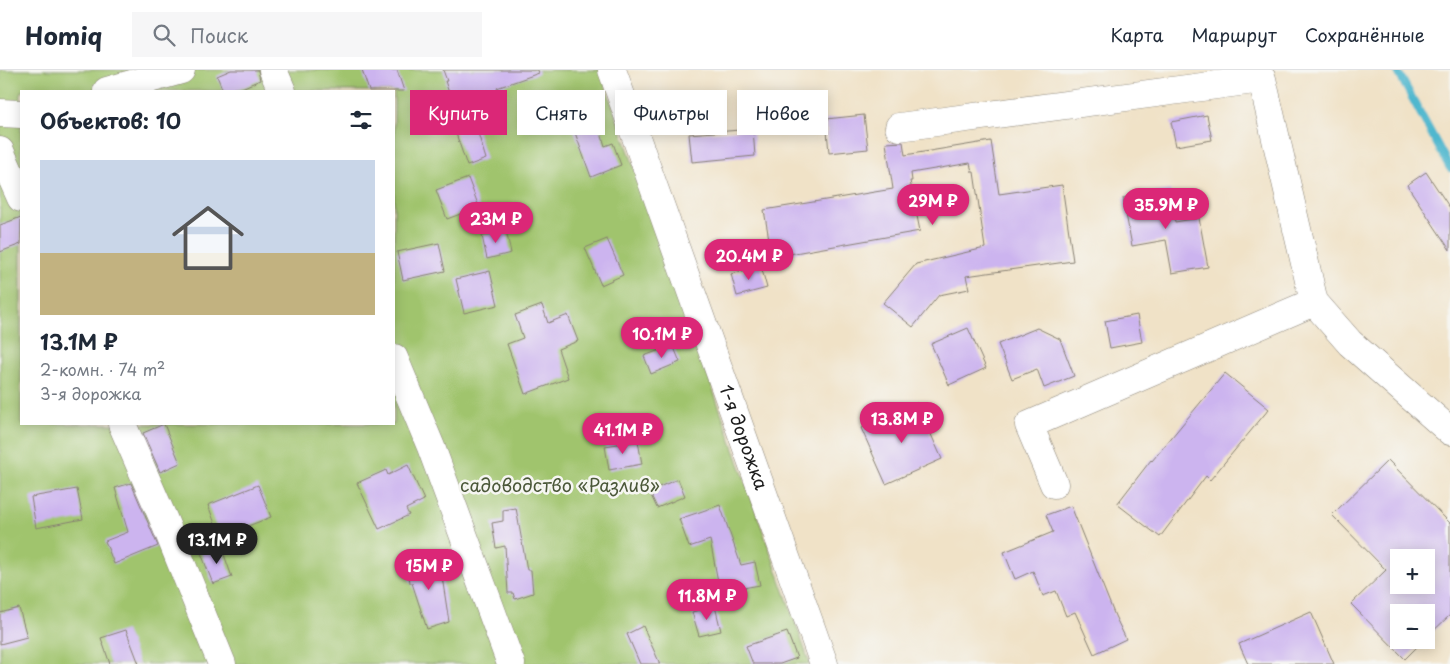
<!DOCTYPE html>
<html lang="ru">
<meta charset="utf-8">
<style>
body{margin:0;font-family:"Playpen Sans",sans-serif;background:#f6f6f7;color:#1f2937;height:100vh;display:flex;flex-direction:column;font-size:19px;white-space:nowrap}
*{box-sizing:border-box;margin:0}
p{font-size:16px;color:#747a83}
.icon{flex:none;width:28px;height:28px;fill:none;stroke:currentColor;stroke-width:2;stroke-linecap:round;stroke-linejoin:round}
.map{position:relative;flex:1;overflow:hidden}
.drawer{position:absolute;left:20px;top:20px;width:375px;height:335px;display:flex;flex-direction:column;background:#fff;border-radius:0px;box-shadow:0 2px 12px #0003}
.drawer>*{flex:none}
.banner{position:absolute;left:410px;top:20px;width:475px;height:45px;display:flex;gap:10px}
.buttons{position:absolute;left:1390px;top:479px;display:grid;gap:10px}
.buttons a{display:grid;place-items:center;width:45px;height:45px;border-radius:0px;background:#fff;box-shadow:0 2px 12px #0003;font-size:25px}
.price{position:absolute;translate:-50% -42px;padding:0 11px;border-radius:18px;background:#db2777;color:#fff;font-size:16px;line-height:32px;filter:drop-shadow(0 1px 2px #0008)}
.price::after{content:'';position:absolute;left:50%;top:30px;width:15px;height:11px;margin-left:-8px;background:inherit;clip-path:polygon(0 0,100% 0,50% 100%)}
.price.selected{background:#222;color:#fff}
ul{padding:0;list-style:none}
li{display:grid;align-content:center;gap:10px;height:265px;padding:0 20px}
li+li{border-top:1px solid #e0e1e3}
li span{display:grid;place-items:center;height:155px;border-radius:0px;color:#555}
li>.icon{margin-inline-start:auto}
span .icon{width:90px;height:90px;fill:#fffc;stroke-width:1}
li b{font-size:21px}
h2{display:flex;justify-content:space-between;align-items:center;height:60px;padding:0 20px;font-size:21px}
.pill{padding:0 18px;border-radius:0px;background:#fff;box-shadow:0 2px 12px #0003;font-size:18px;line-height:45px}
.pill.selected{background:#db2777;color:#fff}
header{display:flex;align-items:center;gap:30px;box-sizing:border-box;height:70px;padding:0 25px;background:#fff;border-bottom:1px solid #e0e1e3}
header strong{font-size:24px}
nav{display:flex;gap:28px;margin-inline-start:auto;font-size:18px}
.search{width:350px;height:45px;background:#f6f6f7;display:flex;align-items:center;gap:12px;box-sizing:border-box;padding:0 18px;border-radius:0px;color:#747a83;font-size:19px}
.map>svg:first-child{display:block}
.green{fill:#a0c46d;stroke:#5e7044;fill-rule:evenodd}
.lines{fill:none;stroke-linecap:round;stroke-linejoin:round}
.stream{stroke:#50b7ce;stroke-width:8}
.building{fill:#ccb4ef;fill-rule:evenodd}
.minor-casing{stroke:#867f72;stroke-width:29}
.minor{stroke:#fff;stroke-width:28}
.labels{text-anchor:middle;stroke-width:5;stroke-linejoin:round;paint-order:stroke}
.street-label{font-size:18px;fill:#1c1c1c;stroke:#f6f6f2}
.park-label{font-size:18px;fill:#4a5738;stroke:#f6f6f2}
</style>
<header>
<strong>Homiq</strong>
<div class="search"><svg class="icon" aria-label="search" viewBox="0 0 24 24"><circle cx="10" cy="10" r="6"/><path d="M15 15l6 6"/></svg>Поиск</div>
<nav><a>Карта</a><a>Маршрут</a><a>Сохранённые</a></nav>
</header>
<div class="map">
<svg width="1450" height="594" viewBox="0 0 1450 594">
<rect width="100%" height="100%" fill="#f6f6f2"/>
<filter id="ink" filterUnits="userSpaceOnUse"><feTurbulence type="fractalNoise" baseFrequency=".02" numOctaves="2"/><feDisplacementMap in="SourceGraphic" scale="10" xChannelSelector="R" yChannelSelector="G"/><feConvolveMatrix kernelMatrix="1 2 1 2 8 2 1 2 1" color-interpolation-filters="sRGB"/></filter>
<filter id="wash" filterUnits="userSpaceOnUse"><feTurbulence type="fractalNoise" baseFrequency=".0096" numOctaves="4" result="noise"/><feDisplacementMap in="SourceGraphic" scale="20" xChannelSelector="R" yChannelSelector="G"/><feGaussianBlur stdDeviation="1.12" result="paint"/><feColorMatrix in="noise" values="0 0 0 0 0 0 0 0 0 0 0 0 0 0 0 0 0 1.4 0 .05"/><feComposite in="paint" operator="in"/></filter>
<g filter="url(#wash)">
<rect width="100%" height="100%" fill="#f0e2c7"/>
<path class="green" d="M 0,0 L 600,0 L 810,594 L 0,594 ZM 21,21 L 394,21 L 394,354 L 21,354 Z"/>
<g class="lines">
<path class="stream" d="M 1397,0 L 1450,98"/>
</g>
<g id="blocks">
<path class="building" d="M 231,0 L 258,0 L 260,10 L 235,21 L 223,21 L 217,6 Z
M 362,0 L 397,0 L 404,21 L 369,21 Z
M 443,0 L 538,0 L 539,3 L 497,18 L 501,27 L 470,37 L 486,89 L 467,96 L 445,31 L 451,29 L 445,11 L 447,11 Z
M 590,27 L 605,76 L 613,73 L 621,95 L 591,107 L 565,35 Z
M 864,45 L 868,79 L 829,83 L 826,49 Z
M 1207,45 L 1212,70 L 1176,76 L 1171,52 Z
M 753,59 L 755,86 L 692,92 L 689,64 Z
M 991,71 L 999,124 L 1062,115 L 1073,191 L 966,206 L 969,219 L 939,225 L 913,257 L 883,233 L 916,194 L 985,178 L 974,102 L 972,102 L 970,93 L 911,103 L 912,111 L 910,111 L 920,161 L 772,187 L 764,140 L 893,119 L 886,73 L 903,72 L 905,85 Z
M 1426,102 L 1450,138 L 1450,180 L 1407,115 Z
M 468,108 L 479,137 L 447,149 L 436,120 Z
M 1170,120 L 1175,152 L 1199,148 L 1208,197 L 1172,203 L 1166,170 L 1132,176 L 1123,128 Z
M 21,147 L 21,174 L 0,182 L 0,155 Z
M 506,160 L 511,183 L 487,189 L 482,166 Z
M 607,169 L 623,205 L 601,215 L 585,178 Z
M 439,173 L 445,201 L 403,210 L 397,182 Z
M 761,196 L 767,218 L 737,226 L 731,204 Z
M 490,201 L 498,235 L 464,243 L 456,209 Z
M 542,235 L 548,253 L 568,245 L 578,271 L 558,279 L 568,308 L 525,324 L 507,274 L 523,268 L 515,245 Z
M 1137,245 L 1142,272 L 1110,278 L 1105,251 Z
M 968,258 L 986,298 L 949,315 L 931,274 Z
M 1037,258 L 1060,269 L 1074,306 L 1044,318 L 1037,299 L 1012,309 L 998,274 Z
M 673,275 L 680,292 L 651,304 L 644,286 Z
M 1225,303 L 1269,339 L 1210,410 L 1206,406 L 1160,467 L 1117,434 L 1151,390 L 1152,391 Z
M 917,333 L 942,389 L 886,414 L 861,358 Z
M 164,354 L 180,393 L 160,402 L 143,363 Z
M 638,371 L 642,394 L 609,400 L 605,376 Z
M 1388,390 L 1450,453 L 1450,545 L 1426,568 L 1426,542 L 1399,542 L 1399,570 L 1424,570 L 1405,589 L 1351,534 L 1386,500 L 1332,445 ZM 1399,488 L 1426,488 L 1426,515 L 1399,515 Z
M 408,395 L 424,430 L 406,439 L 409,445 L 379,459 L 357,413 L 386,400 L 388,405 Z
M 678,409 L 685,426 L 657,438 L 649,421 Z
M 131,413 L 158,476 L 114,494 L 105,471 L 128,462 L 115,418 Z
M 258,415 L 271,447 L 220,467 L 208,435 Z
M 77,419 L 83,449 L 36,458 L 31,427 Z
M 720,435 L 741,495 L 755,492 L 760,515 L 720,522 L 710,470 L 689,477 L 679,449 Z
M 1071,436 L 1115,546 L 1126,569 L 1094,584 L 1075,542 L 1066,546 L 1056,521 L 1043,526 L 1033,501 L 1015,509 L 1004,482 L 1053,462 L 1046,445 Z
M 516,438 L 527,500 L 531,500 L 533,523 L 515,529 L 513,523 L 508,523 L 505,476 L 496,478 L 492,453 L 503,451 L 503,440 Z
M 221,476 L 232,507 L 213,514 L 201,483 Z
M 439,487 L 449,552 L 427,559 L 412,513 L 410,513 L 407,492 Z
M 715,536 L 721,561 L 699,566 L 692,542 Z
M 19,538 L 27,567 L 0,574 L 0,543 Z
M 1311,542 L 1334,594 L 1248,594 L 1239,574 Z
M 643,556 L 660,594 L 640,594 L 627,564 Z
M 126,560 L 139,594 L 110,594 L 101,568 Z
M 787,562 L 797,588 L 780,594 L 753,594 L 746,576 Z"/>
</g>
</g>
<g filter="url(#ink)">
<use href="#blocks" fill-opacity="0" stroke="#867f72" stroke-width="1"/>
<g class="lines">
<g class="minor-casing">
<g id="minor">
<path d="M 273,0 L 282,21"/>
<path id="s1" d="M 612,0 L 824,594"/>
<path d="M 107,21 L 181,0"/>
<path d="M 0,43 L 21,44"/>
<path d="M 899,57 L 1262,9 L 1314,232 L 1350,273 L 1450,361"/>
<path d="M 0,81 L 21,128"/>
<path d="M 394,288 L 431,377 L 511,594"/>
<path d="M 122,354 L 163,448 L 222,594"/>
<path d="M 1054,414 L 1029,355 L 1314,232"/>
</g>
</g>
<use href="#minor" class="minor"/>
</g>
</g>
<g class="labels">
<g class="street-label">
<text dy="6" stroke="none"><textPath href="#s1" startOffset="390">1-я дорожка</textPath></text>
</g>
<g class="park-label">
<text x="560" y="422">садоводство «Разлив»</text>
</g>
</g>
</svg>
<div class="buttons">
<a>+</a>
<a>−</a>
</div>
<b class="price" style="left:933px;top:156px">29M ₽</b>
<b class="price" style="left:1166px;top:160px">35.9M ₽</b>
<b class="price" style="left:496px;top:174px">23M ₽</b>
<b class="price" style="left:749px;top:211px">20.4M ₽</b>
<b class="price" style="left:662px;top:289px">10.1M ₽</b>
<b class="price" style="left:902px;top:374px">13.8M ₽</b>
<b class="price" style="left:623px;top:385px">41.1M ₽</b>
<b class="price selected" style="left:217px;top:495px">13.1M ₽</b>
<b class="price" style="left:429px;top:521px">15M ₽</b>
<b class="price" style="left:707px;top:551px">11.8M ₽</b>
<div class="banner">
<a class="pill selected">Купить</a>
<a class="pill">Снять</a>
<a class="pill">Фильтры</a>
<a class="pill">Новое</a>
</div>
<section class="drawer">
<h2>Объектов: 10<svg class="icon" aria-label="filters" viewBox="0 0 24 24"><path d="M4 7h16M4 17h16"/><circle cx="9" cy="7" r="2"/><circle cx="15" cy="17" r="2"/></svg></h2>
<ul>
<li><span style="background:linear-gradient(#c9d6e8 60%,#c2b280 0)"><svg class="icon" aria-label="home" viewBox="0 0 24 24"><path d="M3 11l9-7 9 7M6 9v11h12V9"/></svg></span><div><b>13.1M ₽</b><p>2-комн. · 74 m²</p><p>3-я дорожка</p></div></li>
</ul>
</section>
</div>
